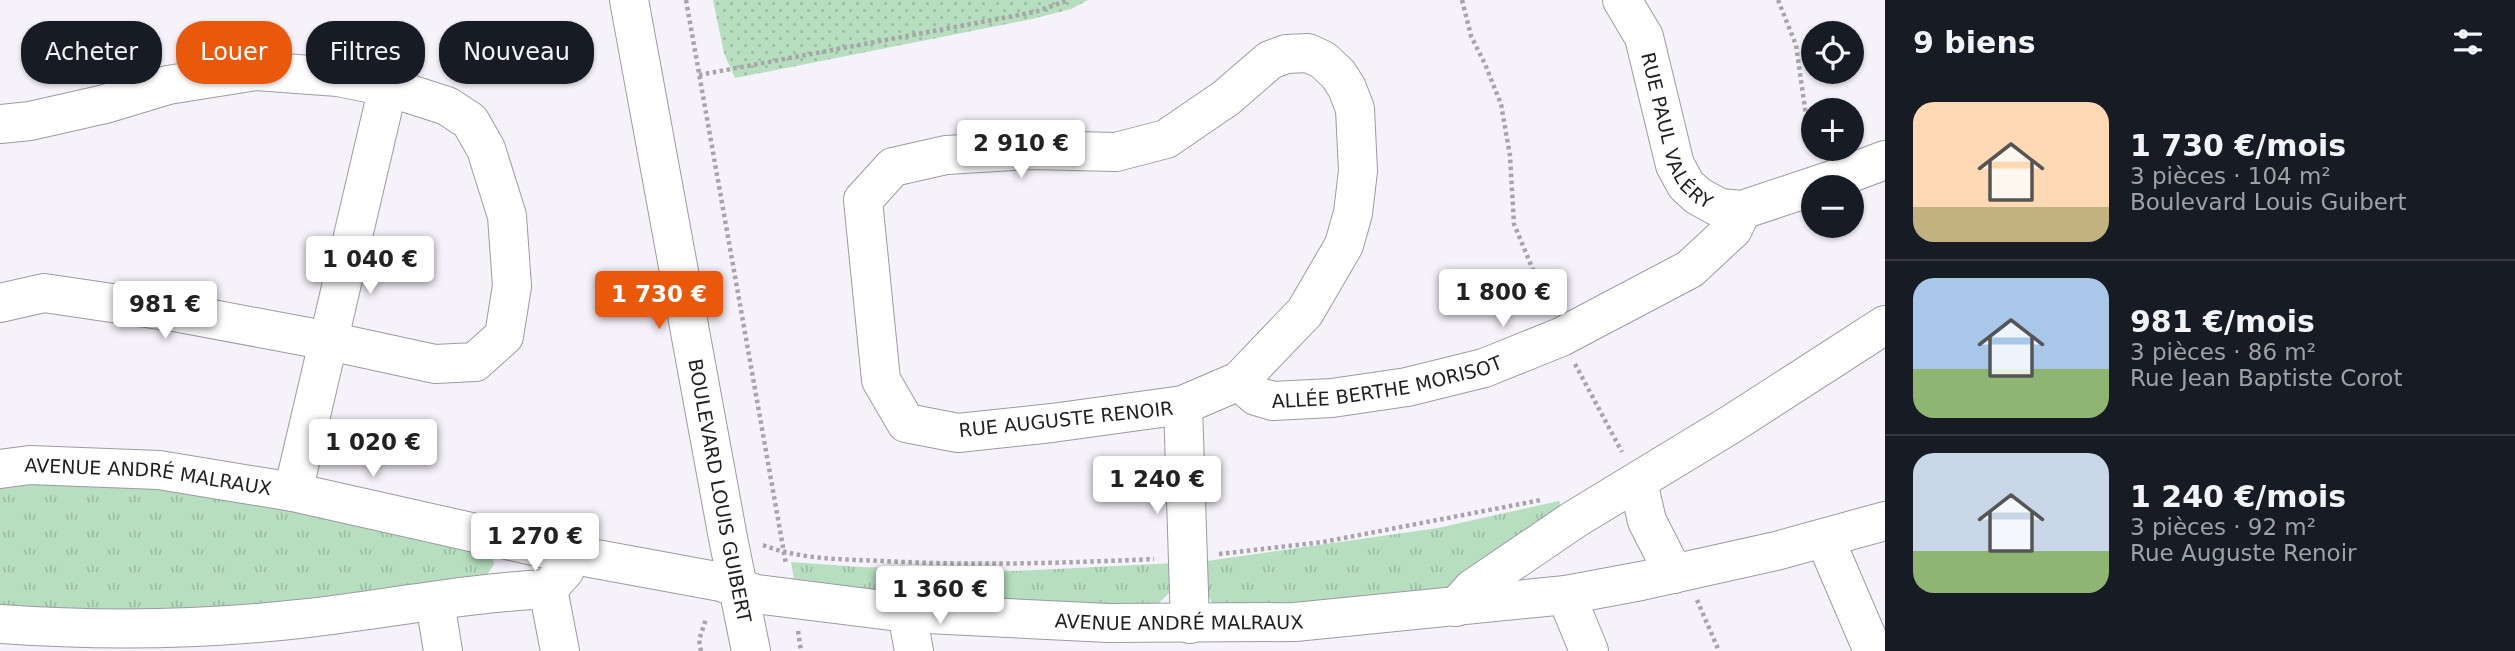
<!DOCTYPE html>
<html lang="fr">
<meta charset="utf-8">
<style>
body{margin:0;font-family:"DejaVu Sans",sans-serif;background:#242831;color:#f1f3f6;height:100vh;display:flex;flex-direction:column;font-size:26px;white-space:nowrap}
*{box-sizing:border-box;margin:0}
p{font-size:23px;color:#9ea1a6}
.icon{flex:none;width:38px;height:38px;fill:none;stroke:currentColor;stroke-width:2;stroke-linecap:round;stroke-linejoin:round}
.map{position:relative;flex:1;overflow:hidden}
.sheet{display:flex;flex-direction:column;background:#171b24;width:630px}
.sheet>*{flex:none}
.hud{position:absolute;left:21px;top:21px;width:665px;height:63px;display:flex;gap:14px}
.tools{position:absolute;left:1801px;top:21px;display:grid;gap:14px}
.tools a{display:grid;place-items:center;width:63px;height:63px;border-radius:50%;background:#171b24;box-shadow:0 2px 5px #0004;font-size:35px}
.price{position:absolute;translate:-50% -60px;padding:0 16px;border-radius:7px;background:#fff;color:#222;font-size:23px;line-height:46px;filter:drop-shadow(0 2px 4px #0008)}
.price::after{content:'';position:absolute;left:50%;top:42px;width:21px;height:16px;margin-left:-10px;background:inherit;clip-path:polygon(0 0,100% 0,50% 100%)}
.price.active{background:#ea580c;color:#fff}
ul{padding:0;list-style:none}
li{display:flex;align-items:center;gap:21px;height:175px;padding:0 28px}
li+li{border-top:2px solid #363941}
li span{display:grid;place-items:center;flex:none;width:196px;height:140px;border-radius:21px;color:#555}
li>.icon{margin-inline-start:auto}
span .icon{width:84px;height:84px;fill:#fffc;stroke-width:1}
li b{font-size:30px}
h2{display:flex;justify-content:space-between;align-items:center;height:84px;padding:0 28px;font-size:30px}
.pill{padding:0 24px;border-radius:28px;background:#171b24;box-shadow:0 2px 5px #0004;font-size:24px;line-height:63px}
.pill.active{background:#ea580c;color:#fff}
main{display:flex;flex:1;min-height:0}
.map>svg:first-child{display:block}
.grass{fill:url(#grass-tufts)}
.park{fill:url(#park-dots)}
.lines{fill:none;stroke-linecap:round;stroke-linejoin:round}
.minor-casing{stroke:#9d9aa1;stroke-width:40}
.path{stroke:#a7a5aa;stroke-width:4.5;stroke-dasharray:3.5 3.5;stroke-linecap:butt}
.minor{stroke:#fff;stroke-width:38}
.labels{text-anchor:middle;stroke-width:6;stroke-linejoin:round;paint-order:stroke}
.street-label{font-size:19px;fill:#201f21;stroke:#fff}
</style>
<main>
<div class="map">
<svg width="1885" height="651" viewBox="0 0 1885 651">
<defs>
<pattern id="grass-tufts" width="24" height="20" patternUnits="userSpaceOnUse" patternTransform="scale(1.75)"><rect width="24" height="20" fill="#b6debf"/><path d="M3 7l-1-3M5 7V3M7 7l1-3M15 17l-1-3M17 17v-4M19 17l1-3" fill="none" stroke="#9cbea4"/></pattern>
<pattern id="park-dots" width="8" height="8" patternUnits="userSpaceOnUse" patternTransform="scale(1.75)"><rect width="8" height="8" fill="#b6debf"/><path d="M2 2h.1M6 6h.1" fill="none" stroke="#9cbea4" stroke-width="1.8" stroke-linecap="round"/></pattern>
</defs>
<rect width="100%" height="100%" fill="#f5f2fa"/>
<path class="grass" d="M 0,483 L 148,485 L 384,527 L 492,556 L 494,564 L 482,583 L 170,615 L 0,608 Z
M 1559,501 L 1564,515 L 1442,595 L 1215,608 L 1201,583 L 1200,562 L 1438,528 Z
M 791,562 L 859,567 L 1015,571 L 1176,563 L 1174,588 L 1153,609 L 1058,607 L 795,585 Z"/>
<path class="park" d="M 713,0 L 1088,0 L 1071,9 L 1032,19 L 735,78 L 724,53 Z"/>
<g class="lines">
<g class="minor-casing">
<g id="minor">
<path id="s1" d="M 629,0 L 728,538 L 751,651"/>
<path id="s2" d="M 1622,0 L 1644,37 L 1675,165 L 1686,185 L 1698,196 L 1720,208 L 1742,210 L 1832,180 L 1885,160"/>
<path d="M 1308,53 L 1323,60 L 1338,74 L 1347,88 L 1355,109 L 1358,171 L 1353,213 L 1344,245 L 1305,312 L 1239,381 L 1183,405 L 1052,423 L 958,433 L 906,423 L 881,380 L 863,200 L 893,167 L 946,155 L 1031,150 L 1116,152 L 1166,139 L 1226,98 L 1270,60 L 1286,54 Z"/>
<path d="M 0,124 L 30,121 L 105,104 L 168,85 L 256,71 L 338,77 L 388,87 L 447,106 L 470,121 L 486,149 L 507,216 L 512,286 L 504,336 L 475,362 L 435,364 L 329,341 L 180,313 L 44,293 L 0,303"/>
<path id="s3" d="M 1239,381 L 1256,396 L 1273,401 L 1332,398 L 1407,387 L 1484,368 L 1561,337 L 1690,269 L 1733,229 L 1742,210"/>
<path d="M 1183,405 L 1190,624"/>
<path id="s4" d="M 0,469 L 30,465 L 159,470 L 293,492 L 569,554 L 721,582 L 756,594 L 907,613 L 1108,623 L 1295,622 L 1566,595 L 1641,581 L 1776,551 L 1885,521"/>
<path d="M 1638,482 L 1647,521 L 1674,574"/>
<path d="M 293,492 L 388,87"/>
<path d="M 1825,539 L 1873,651"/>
<path d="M 548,589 L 560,651"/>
<path d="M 1566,595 L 1589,651"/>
<path d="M 435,602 L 443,651"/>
<path d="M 1456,607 L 1472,589 L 1575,519 L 1733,423 L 1885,325"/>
<path d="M 907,613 L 914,651"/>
<path d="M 0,624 C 99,631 200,630 299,619 C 382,610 464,593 548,589 L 565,570 L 569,554"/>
</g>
</g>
<path class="path" d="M 686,0 L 786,564
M 1462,0 L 1471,36 L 1485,64 L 1501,104 L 1510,156 L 1514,224 L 1548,306
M 1778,0 L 1796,45 L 1808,130 L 1813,140
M 699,75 L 1035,12 L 1069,0
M 1575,364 L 1622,452
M 763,545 C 801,560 842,559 883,561 C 974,566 1064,563 1154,559
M 1219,554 L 1323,542 L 1541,500
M 1697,600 L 1719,651
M 798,631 L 801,651
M 701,651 L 699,640 L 706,619"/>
<use href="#minor" class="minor"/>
</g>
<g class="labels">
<g class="street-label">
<text dy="7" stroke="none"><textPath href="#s2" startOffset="144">RUE PAUL VALÉRY</textPath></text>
<text dy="7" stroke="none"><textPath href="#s3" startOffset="156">ALLÉE BERTHE MORISOT</textPath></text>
<text transform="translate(1066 419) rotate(-6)" y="7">RUE AUGUSTE RENOIR</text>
<text dy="7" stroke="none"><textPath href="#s4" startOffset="149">AVENUE ANDRÉ MALRAUX</textPath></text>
<text dy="7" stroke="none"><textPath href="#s1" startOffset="499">BOULEVARD LOUIS GUIBERT</textPath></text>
<text dy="7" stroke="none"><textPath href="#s4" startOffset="1194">AVENUE ANDRÉ MALRAUX</textPath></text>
</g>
</g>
</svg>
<div class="tools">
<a><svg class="icon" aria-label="locate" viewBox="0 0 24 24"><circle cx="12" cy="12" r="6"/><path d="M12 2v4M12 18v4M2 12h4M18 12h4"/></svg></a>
<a>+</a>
<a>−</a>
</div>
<b class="price" style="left:1021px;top:180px">2 910 €</b>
<b class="price" style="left:370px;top:296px">1 040 €</b>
<b class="price" style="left:1503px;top:329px">1 800 €</b>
<b class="price active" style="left:659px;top:331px">1 730 €</b>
<b class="price" style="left:165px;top:341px">981 €</b>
<b class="price" style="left:373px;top:479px">1 020 €</b>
<b class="price" style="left:1157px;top:516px">1 240 €</b>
<b class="price" style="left:535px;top:573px">1 270 €</b>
<b class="price" style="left:940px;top:626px">1 360 €</b>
<div class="hud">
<a class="pill">Acheter</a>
<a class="pill active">Louer</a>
<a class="pill">Filtres</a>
<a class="pill">Nouveau</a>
</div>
</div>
<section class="sheet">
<h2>9 biens<svg class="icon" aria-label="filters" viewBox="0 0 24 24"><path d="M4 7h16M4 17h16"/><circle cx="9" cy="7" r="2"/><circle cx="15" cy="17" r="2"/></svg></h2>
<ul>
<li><span style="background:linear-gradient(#ffd9b3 75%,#c2b280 0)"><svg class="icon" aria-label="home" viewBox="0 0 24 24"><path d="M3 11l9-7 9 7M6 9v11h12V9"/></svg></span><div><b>1 730 €/mois</b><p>3 pièces · 104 m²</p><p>Boulevard Louis Guibert</p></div></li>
<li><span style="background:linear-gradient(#a9c7e8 65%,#8fb573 0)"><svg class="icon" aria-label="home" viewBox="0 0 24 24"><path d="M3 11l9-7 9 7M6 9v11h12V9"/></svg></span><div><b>981 €/mois</b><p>3 pièces · 86 m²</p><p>Rue Jean Baptiste Corot</p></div></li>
<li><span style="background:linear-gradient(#c9d6e8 70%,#8fb573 0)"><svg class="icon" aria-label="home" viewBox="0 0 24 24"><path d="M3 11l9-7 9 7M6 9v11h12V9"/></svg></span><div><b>1 240 €/mois</b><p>3 pièces · 92 m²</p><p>Rue Auguste Renoir</p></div></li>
</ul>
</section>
</main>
